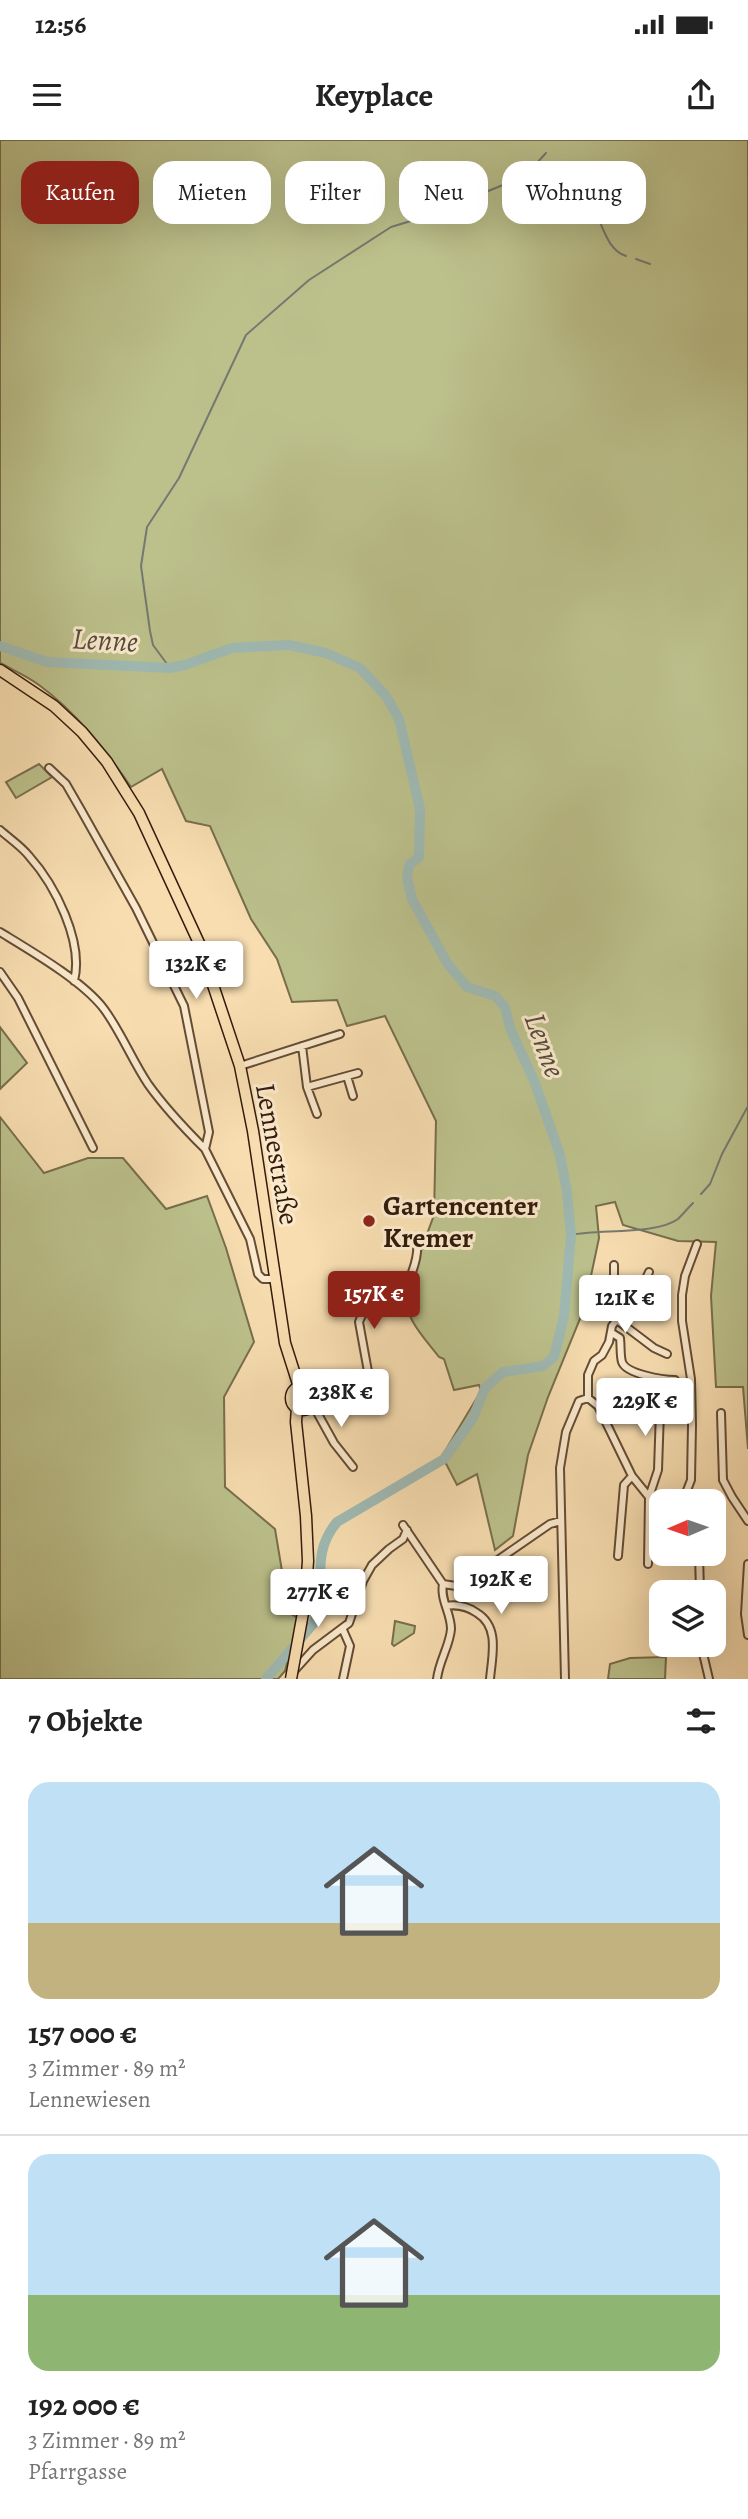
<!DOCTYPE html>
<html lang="de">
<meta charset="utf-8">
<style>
body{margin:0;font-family:Alegreya,serif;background:#f2f2f2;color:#222;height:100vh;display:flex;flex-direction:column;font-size:26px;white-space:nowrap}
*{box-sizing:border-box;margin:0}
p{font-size:23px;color:#767676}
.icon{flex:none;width:38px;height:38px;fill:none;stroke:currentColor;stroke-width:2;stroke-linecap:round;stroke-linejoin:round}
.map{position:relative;height:1539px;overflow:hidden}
.details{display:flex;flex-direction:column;background:#fff;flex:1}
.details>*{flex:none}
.guide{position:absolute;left:21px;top:21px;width:707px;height:63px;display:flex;gap:14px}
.needle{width:46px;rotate:268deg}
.buttons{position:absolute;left:649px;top:1349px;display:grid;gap:14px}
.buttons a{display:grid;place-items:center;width:77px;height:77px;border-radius:14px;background:#fff;box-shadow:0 7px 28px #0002;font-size:35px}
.price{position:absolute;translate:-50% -60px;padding:0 16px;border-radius:7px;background:#fff;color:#222;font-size:23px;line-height:46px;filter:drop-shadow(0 2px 4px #0008)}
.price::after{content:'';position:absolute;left:50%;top:42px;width:21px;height:16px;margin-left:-10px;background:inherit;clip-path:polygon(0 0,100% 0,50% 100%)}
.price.selected{background:#8f2418;color:#fff}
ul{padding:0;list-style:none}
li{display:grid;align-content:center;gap:14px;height:371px;padding:0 28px}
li+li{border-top:2px solid #e0e0e0}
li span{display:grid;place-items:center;height:217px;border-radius:21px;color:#555}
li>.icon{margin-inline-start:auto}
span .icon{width:126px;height:126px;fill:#fffc;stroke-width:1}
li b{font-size:30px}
h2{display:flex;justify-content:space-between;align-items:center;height:84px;padding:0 28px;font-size:30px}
.chip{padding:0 24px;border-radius:21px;background:#fff;box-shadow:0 7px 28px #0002;font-size:24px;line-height:63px}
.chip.selected{background:#8f2418;color:#fff}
.status{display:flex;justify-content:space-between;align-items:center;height:49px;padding:0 35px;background:#fff;direction:ltr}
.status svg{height:19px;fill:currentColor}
header{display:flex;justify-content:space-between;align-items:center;height:91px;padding:0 28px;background:#fff;font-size:32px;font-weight:700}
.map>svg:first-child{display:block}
.green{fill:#bcc18c;stroke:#786e4c;stroke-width:2}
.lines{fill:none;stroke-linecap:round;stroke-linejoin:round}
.stream{stroke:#747a71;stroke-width:2}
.river{stroke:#9fbab4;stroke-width:10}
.street-casing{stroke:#654c35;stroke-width:10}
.primary-casing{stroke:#341b0c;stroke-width:13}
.street{stroke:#fae9cc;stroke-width:6}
.primary{stroke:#f7ddb0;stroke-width:10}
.primary-bridge-casing{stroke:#341b0c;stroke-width:13;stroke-linecap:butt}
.primary-bridge{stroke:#f7ddb0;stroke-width:10}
.poi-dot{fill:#8f2418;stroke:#fae9cc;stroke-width:2.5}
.labels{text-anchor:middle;stroke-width:6;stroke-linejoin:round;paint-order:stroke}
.street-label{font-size:28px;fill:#341b0c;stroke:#fae9cc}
.poi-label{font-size:28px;font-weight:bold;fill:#341b0c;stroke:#fae9cc;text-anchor:start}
.water-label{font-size:30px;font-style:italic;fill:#544b3e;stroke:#fae9cc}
</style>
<div class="status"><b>12:56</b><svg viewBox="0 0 49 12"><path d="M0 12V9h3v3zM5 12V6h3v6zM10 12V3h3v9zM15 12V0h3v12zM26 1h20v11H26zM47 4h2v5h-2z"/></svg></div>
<header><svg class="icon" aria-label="menu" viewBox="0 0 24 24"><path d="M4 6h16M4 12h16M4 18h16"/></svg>Keyplace<svg class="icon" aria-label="share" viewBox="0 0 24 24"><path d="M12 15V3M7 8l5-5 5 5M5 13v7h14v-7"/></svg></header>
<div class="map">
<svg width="748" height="1539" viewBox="0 0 748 1539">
<rect width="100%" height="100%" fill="#f7ddb0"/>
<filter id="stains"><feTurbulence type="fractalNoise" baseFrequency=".00286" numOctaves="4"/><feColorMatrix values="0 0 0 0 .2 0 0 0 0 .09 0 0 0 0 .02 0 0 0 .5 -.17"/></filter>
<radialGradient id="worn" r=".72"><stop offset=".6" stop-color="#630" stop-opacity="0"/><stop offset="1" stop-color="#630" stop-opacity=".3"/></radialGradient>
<path class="green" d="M 0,0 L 748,0 L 748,1309 L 743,1247 L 716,1247 L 711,1156 L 716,1102 L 678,1101 L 623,1085 L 615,1062 L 596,1066 L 599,1098 L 584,1169 L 548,1257 L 528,1315 L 513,1396 L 495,1410 L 477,1334 L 457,1345 L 442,1316 L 481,1251 L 479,1245 L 454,1250 L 444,1219 L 439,1217 C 424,1197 403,1178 406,1151 L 434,1075 L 436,981 L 385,876 L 347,886 L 337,860 L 292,862 L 277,819 L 251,779 L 210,686 L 186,681 L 162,629 L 131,647 C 105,609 76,572 39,545 C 27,536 13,530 0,523 Z
M 39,624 L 52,637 L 16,658 L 6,642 Z
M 0,887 L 27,923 L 0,949 Z
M 0,977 L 44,1033 L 88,1018 L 123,1018 L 166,1069 L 207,1056 L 226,1108 L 254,1202 L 224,1257 L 225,1347 L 275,1389 L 289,1473 L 299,1478 L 285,1531 L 278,1539 L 0,1539 Z
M 395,1481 L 415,1486 L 414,1493 L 394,1506 L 392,1504 Z
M 666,1517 L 665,1539 L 608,1539 L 610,1524 L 630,1518 Z"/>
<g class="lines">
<path class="stream" d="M 505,45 L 532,45
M 542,47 C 556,49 579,51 589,62 C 602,77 604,109 626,116
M 636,119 L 650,124
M 170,528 L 153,505 L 150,491 L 141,426 L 147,387 L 179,338 L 246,195 L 309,140 L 391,87 L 424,77 L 503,45 L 535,25 L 546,13
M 701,1054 L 710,1044 L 722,1014 L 748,966
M 571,1095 C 599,1089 656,1095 678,1079 C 683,1074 688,1068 693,1063"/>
<path class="river" d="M 0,506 L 47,522 L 170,528 L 185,525 L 232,508 L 289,505 L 326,513 L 360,528 L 386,556 L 399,579 L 420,669 L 419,717 L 409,725 L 407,738 L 412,759 L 447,823 L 467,847 L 495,856 L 505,867 L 510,888 L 535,943 L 560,1015 L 567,1052 L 571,1095 L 564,1176 L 554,1217 L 543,1226 L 503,1232 L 485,1248 L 473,1278 L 444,1319 L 337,1382 C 307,1418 330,1450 313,1484 L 266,1539"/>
<g class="street-casing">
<path id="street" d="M 49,628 L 66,644 L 81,670 L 136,768 L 184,866 L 209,992 L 205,1009 L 250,1099 L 258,1134 L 263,1139 L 276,1139
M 0,690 C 10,699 21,706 29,716 C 55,745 84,802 74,841
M 0,792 C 31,811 83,841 104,869 C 121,892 132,920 148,944 C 165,968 184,988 205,1009
M 0,832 L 18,858 L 93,1008
M 302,906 L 307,947 L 317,974
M 240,926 L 340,894
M 347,936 L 358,933
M 307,947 L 347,936 L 353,956
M 614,1125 L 614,1173 L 617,1180 L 654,1208 L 667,1214
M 612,1193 L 620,1198 C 621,1206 620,1215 622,1222 C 626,1234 663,1240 675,1240
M 369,1237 L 376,1260 L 373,1261
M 314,1253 L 326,1247 L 369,1237 L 359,1182 C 367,1160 380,1166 394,1157 C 410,1148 419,1117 417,1101
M 588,1258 L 588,1235 L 594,1221 L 602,1215 L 609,1202 L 612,1186 L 642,1147 L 649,1132
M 588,1258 L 598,1266 L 632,1336 L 649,1357 L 662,1364
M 313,1265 L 334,1303 L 353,1327
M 721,1273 L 723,1340 L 732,1357 L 748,1381
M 677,1362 L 684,1358 L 691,1340 L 692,1285 L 691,1239 L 682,1181 L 682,1155 L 685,1136 L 697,1104
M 403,1385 L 443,1444 C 440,1460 451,1473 451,1489 C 450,1505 439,1521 437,1539
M 699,1414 L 700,1452
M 618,1416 L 624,1345 L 632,1336
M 648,1424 L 649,1357 L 658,1330 L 661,1241
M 748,1424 L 745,1474 L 748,1495
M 443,1444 L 456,1446 L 463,1444 L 550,1384 L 561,1381
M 446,1466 C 458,1464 467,1466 477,1473 C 500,1487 492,1516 490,1539
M 343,1490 L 350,1506 L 343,1539
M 701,1505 L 709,1539
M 294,1531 L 313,1510 L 349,1483 L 363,1441 L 372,1425 L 389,1409 L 403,1399 L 407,1390
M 565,1539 L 560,1328 L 566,1292 L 579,1261 L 588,1258"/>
</g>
<g class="primary-casing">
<path id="primary" d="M 0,530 L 54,566 L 82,592 L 107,622 L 139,673 L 199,803 L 240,926 L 253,991 L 285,1203 L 299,1247
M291 1258a12 12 0 1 1 24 0a12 12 0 1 1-24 0Z
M 297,1268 L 296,1282 L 306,1376 L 308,1421 L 305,1462"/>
</g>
<use href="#street" class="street"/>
<use href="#primary" class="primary"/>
<g class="primary-bridge-casing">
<path id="primary-bridge" d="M 291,1539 L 305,1462"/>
</g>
<use href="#primary-bridge" class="primary-bridge"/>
</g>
<circle class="poi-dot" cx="369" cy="1081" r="7"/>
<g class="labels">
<g class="street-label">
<text transform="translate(278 1014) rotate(80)" y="10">Lennestraße</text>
</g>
<g class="poi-label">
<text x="383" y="1075">Gartencenter<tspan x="383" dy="32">Kremer</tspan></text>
</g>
<g class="water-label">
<text transform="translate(105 500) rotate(3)" y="10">Lenne</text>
<text transform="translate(545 905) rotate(70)" y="10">Lenne</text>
</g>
</g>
<rect width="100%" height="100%" filter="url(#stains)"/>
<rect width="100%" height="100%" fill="url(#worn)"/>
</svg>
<div class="buttons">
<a><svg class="needle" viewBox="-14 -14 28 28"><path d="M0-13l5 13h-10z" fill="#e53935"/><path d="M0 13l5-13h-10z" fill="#767676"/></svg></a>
<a><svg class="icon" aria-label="layers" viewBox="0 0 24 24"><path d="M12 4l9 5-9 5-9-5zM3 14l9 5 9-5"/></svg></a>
</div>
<b class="price" style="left:196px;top:861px">132K €</b>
<b class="price selected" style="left:374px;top:1191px">157K €</b>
<b class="price" style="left:625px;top:1195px">121K €</b>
<b class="price" style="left:341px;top:1289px">238K €</b>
<b class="price" style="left:645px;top:1298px">229K €</b>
<b class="price" style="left:501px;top:1476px">192K €</b>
<b class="price" style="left:318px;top:1489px">277K €</b>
<div class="guide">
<a class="chip selected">Kaufen</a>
<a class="chip">Mieten</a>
<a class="chip">Filter</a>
<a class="chip">Neu</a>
<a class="chip">Wohnung</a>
</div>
</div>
<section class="details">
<h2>7 Objekte<svg class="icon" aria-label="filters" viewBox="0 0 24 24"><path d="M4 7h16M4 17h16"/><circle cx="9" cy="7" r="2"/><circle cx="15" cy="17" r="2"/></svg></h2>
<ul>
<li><span style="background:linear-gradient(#bfe0f5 65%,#c2b280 0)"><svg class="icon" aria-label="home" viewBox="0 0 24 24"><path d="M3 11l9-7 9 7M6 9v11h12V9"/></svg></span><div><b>157 000 €</b><p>3 Zimmer · 89 m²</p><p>Lennewiesen</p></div></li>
<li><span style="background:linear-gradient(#bfe0f5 65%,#8fb573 0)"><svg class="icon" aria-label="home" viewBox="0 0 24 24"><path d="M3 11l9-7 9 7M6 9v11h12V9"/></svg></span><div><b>192 000 €</b><p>3 Zimmer · 89 m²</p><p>Pfarrgasse</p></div></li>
</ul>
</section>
